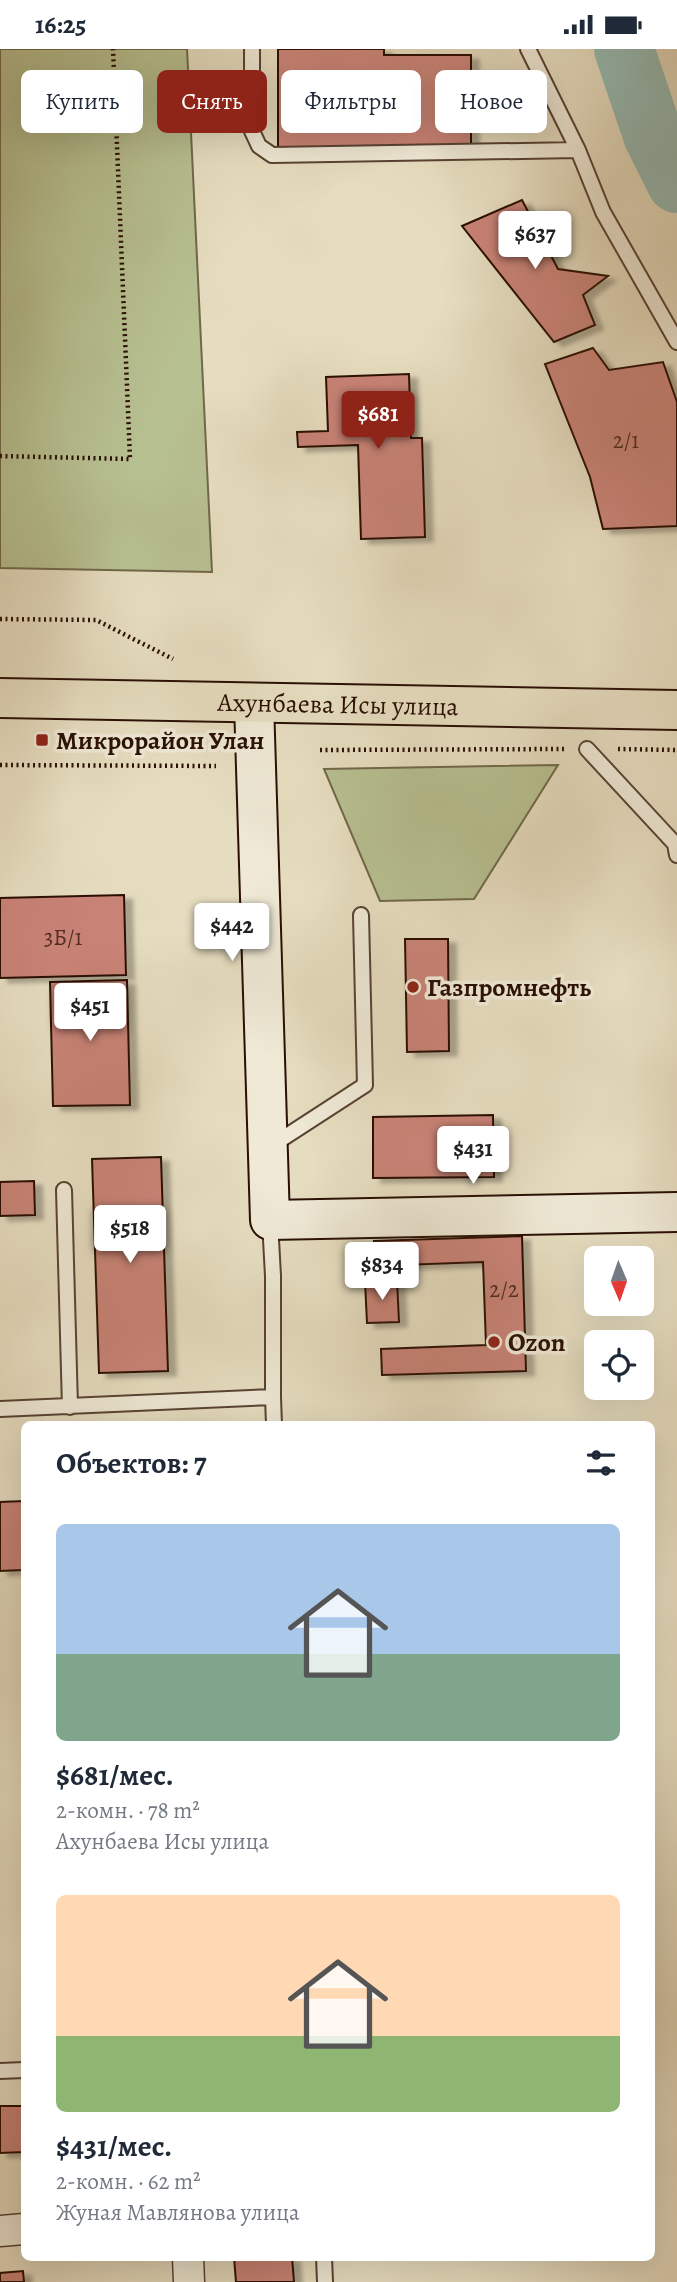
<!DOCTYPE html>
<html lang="ru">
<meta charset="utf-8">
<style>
body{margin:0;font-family:Alegreya,serif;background:#f2f2f3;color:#1f2937;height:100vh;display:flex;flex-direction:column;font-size:26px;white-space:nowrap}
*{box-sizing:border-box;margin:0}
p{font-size:23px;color:#747a83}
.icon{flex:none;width:38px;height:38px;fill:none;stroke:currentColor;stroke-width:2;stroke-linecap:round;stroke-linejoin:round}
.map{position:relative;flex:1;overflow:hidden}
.details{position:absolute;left:21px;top:1372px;width:634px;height:840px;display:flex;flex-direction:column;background:#fff;border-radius:10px;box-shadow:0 7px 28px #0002}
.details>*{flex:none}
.guide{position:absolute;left:21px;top:21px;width:635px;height:63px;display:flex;gap:14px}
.needle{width:46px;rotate:178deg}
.tools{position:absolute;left:584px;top:1197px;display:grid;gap:14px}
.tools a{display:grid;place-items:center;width:70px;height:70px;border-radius:10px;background:#fff;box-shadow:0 7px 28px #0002;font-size:35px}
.price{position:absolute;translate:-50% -60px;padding:0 16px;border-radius:7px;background:#fff;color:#222;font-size:23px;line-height:46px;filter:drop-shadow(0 2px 4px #0008)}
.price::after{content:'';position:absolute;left:50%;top:42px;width:21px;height:16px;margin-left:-10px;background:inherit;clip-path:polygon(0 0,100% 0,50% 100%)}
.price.selected{background:#8f2418;color:#fff}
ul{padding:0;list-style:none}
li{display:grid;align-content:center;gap:14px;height:371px;padding:0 35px}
li span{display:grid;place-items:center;height:217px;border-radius:10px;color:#555}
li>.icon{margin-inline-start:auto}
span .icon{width:126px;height:126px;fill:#fffc;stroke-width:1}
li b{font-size:30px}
h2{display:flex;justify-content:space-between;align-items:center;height:84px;padding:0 35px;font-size:30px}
.chip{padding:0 24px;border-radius:10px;background:#fff;box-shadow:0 7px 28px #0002;font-size:24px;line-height:63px}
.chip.selected{background:#8f2418;color:#fff}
.status{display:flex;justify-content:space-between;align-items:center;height:49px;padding:0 35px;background:#fff;direction:ltr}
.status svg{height:19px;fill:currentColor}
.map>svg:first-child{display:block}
.green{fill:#b7c091;stroke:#70684a;stroke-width:2}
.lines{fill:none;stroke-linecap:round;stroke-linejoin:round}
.river{stroke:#96bbb5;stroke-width:60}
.building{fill:#c98377;stroke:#290f04;stroke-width:2;filter:url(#shadow)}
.lane-casing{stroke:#584233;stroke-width:18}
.street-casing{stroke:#584233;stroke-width:33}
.secondary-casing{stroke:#290f04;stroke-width:42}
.primary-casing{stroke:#290f04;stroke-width:42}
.path{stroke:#290f04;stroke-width:4.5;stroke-dasharray:2 3.5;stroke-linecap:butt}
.lane{stroke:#efe9d6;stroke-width:14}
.street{stroke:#efe9d6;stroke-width:30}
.secondary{stroke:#efe9d6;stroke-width:38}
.primary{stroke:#e6ddc0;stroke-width:38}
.poi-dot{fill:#8f2418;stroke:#efe9d6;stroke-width:2.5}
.labels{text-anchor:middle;stroke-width:7;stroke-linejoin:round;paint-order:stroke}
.number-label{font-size:23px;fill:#512c21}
.street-label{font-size:26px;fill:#290f04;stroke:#efe9d6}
.poi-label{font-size:26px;font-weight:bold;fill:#290f04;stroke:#efe9d6;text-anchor:start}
</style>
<div class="status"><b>16:25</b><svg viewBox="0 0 49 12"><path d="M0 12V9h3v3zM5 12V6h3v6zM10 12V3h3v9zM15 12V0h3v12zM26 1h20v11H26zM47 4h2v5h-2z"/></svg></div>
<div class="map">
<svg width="677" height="2233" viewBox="0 0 677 2233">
<defs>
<filter id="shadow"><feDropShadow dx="8" dy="4.5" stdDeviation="2" flood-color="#0004"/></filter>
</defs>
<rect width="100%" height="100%" fill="#e6ddc0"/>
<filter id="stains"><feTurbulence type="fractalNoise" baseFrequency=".00286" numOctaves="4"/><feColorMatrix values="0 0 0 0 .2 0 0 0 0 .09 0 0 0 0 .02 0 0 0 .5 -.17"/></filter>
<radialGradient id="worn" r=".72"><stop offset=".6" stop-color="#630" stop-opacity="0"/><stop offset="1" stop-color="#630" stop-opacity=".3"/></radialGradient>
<path class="green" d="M 0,0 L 187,0 L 212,523 L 0,519 Z
M 558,716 L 474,850 L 380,852 L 324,720 Z"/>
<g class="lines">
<path class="river" d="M 624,0 L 653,86 L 677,134"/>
</g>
<path class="building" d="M 278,0 L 384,0 L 384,6 L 471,6 L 471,102 L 278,102 Z
M 522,151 L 558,220 L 608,227 L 583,246 L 595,276 L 554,293 L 462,177 Z
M 593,299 L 609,321 L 663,313 L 677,353 L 677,477 L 603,480 L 590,428 L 545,315 Z
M 409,325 L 411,389 L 422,389 L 425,488 L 361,490 L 358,396 L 298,398 L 297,383 L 328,382 L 326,328 Z
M 124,846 L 126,926 L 0,929 L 0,849 Z
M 405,890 L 448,890 L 449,1002 L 407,1003 Z
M 127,931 L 130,1056 L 53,1057 L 50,933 Z
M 493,1066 L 494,1128 L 373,1129 L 373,1068 Z
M 161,1108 L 168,1322 L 99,1324 L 92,1110 Z
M 34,1132 L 35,1166 L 0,1167 L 0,1133 Z
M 522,1187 L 526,1322 L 382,1326 L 381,1300 L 486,1296 L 483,1213 L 374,1217 L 374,1192 Z
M 397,1231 L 399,1273 L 367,1274 L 365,1233 Z
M 24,1452 L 24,1507 L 22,1508 L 22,1521 L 0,1522 L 0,1453 Z
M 0,2057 L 24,2057 L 24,2103 L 0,2104 Z
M 234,2208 L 292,2208 L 294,2233 L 236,2233 Z
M 23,2222 L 24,2233 L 0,2233 L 0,2224 Z"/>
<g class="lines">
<g class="lane-casing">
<path id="lane" d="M 252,0 L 252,82 L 259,97 L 272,106 L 578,101
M 528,0 L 578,101 L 603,163 L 677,293
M 587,700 L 675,795 L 677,806
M 271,1097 L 365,1036 L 361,866
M 64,1141 L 70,1358
M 273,1348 L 274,1376
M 0,1360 L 273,1348 L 273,1227 L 270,1172
M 0,2022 L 24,2021
M 324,2208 L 325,2233"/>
</g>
<g class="street-casing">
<path id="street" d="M 0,2182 L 24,2180
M 188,2208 L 189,2233"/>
</g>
<g class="secondary-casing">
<path id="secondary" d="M 254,654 L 270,1171 L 677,1163"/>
</g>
<g class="primary-casing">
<g id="primary">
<path id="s1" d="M 0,649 L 677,661"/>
</g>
</g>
<path class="path" d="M 0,407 L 130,410 L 113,0
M 0,570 L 96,571 L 173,610
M 618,700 L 677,701
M 320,701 L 564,700
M 0,716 L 216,717"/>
<use href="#lane" class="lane"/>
<use href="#street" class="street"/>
<use href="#secondary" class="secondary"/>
<use href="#primary" class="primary"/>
</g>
<g class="poi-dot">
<rect x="35" y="684" width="14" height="14" rx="3.5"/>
<circle cx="413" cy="938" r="7"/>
<circle cx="494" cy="1293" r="7"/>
</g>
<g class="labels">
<g class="number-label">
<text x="626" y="399">2/1</text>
<text x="63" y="896">3Б/1</text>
<text x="504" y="1248">2/2</text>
</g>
<g class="street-label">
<text dy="9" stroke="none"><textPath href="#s1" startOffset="338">Ахунбаева Исы улица</textPath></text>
</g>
<g class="poi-label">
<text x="56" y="700">Микрорайон Улан</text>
<text x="427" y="947">Газпромнефть</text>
<text x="508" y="1302">Ozon</text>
</g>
</g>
<rect width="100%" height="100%" filter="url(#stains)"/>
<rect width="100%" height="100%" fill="url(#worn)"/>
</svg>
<div class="tools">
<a><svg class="needle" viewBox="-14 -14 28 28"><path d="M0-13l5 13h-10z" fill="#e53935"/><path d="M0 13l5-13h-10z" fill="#747a83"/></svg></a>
<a><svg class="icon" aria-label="locate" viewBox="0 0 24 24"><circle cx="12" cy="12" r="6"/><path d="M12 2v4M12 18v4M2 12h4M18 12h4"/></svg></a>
</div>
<b class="price" style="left:535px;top:222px">$637</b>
<b class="price selected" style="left:378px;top:402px">$681</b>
<b class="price" style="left:232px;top:914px">$442</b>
<b class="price" style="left:90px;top:994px">$451</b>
<b class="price" style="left:473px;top:1137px">$431</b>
<b class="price" style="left:130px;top:1216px">$518</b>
<b class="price" style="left:382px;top:1253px">$834</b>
<div class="guide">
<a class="chip">Купить</a>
<a class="chip selected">Снять</a>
<a class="chip">Фильтры</a>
<a class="chip">Новое</a>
</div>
<section class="details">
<h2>Объектов: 7<svg class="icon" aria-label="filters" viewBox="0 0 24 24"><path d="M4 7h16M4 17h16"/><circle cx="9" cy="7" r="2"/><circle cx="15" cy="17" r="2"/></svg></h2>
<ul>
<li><span style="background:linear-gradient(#a9c7e8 60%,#7fa58c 0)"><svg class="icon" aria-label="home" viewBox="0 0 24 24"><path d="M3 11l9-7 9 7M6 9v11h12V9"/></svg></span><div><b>$681/мес.</b><p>2-комн. · 78 m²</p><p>Ахунбаева Исы улица</p></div></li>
<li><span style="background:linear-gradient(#ffd9b3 65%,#8fb573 0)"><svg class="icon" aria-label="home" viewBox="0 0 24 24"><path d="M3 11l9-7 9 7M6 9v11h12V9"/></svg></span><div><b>$431/мес.</b><p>2-комн. · 62 m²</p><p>Жуная Мавлянова улица</p></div></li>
</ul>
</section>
</div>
